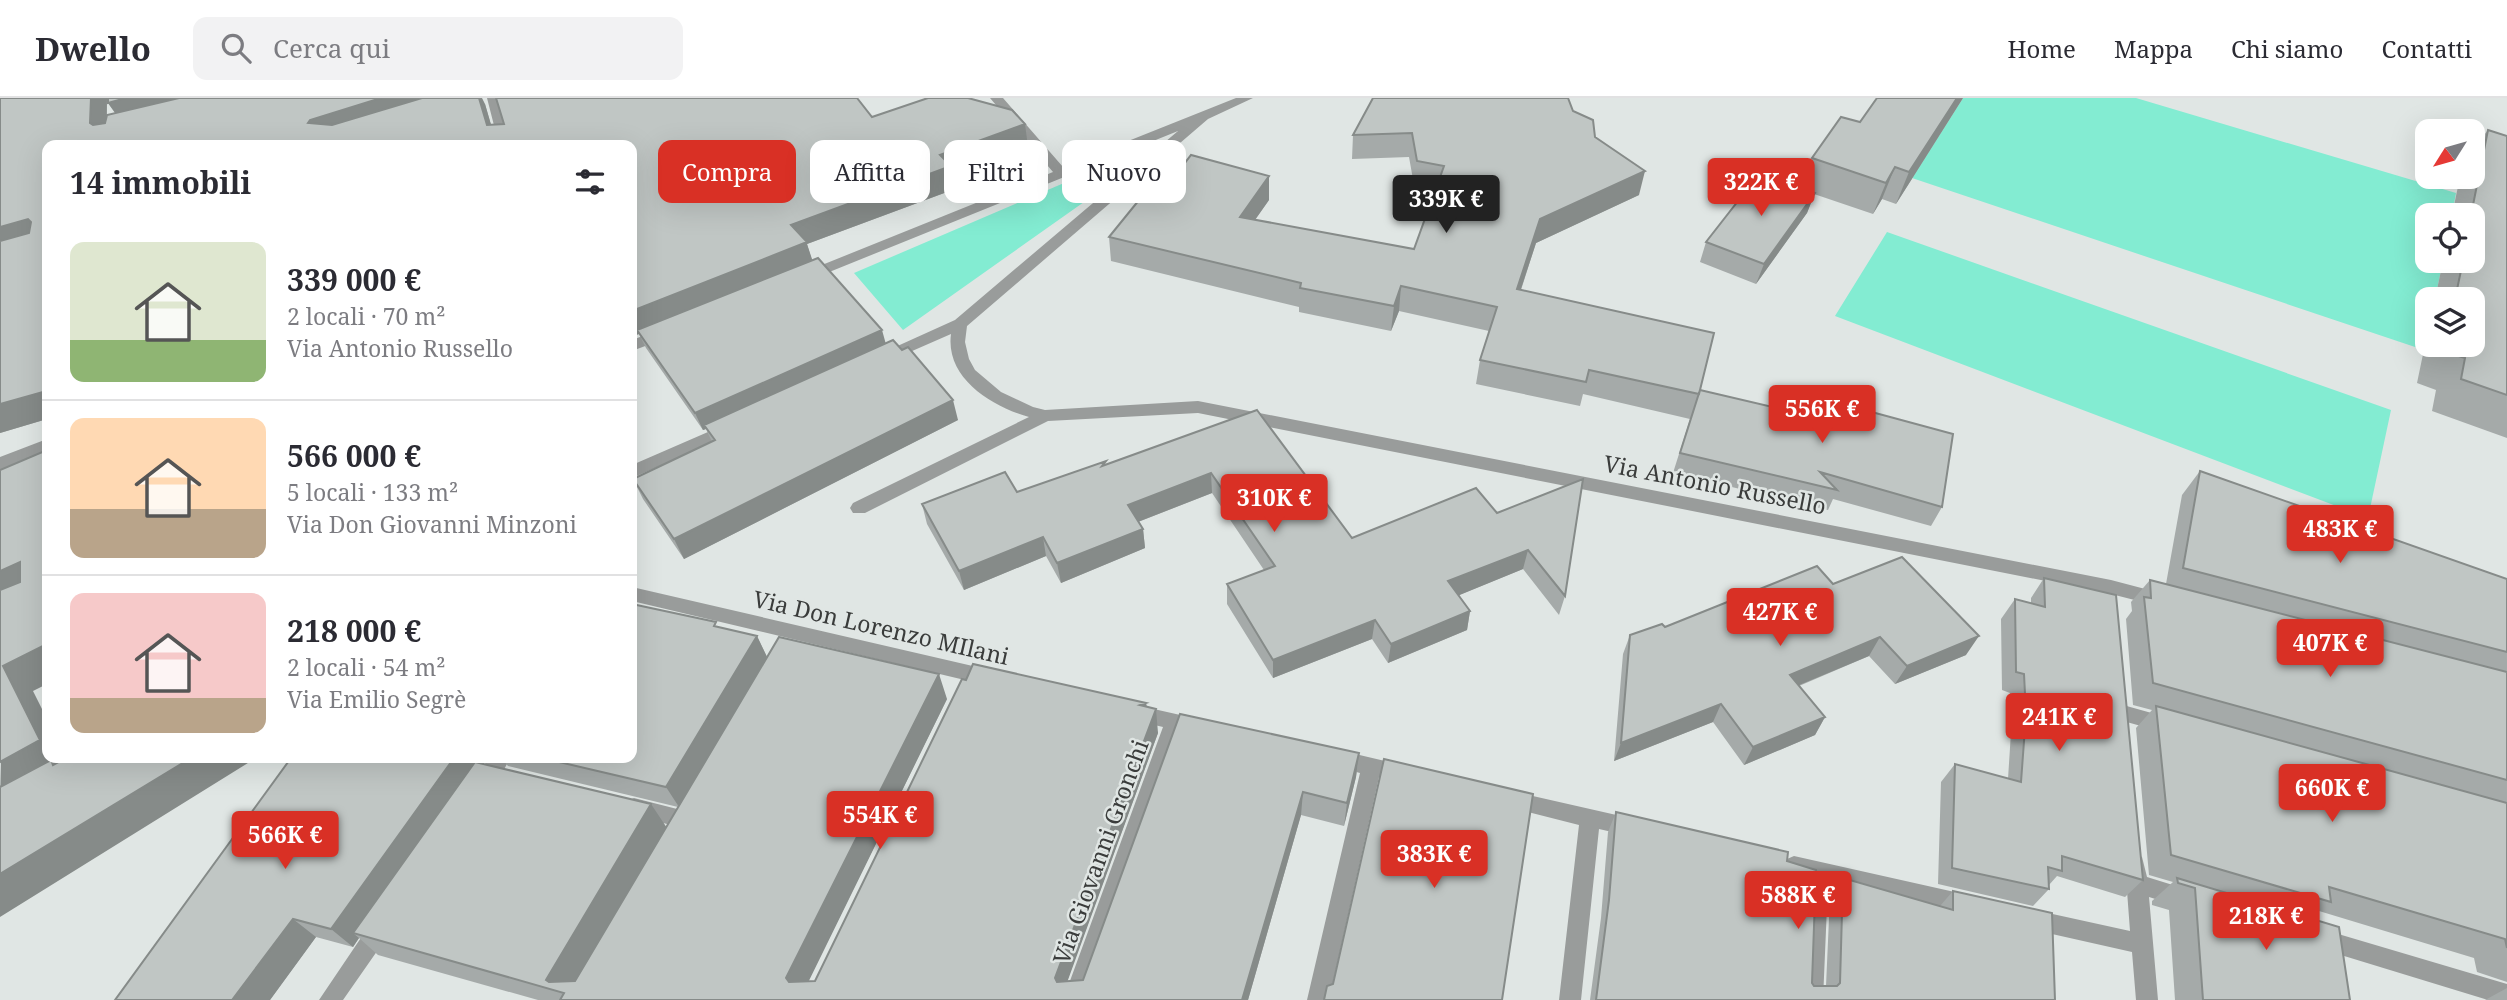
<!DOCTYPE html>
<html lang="it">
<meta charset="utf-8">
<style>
body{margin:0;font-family:"Noto Serif",serif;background:#f2f2f3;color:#2b2b33;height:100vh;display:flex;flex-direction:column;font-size:26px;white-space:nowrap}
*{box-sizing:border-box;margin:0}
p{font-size:23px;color:#7c7c81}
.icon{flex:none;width:38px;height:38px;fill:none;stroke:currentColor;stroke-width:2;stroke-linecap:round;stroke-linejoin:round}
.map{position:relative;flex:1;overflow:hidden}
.drawer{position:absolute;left:42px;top:42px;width:595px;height:623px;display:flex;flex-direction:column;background:#fff;border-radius:14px;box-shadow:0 7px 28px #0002}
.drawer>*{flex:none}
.banner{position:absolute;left:658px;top:42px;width:665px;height:63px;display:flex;gap:14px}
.needle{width:46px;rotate:233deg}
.controls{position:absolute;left:2415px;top:21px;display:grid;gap:14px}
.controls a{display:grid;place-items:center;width:70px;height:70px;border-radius:14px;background:#fff;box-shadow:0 7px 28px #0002;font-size:35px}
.price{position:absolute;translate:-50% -60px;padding:0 16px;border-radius:7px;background:#d93025;color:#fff;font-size:23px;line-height:46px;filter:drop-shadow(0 2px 4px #0008)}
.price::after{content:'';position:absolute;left:50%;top:42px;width:21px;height:16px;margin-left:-10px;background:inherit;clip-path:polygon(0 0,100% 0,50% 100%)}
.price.current{background:#222;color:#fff}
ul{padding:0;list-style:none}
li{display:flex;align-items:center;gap:21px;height:175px;padding:0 28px}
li+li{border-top:2px solid #e1e1e2}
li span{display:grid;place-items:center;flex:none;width:196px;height:140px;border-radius:14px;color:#555}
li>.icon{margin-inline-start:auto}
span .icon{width:84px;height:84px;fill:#fffc;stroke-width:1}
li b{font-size:30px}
h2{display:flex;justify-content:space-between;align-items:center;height:84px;padding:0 28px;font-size:30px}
.pill{padding:0 24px;border-radius:14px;background:#fff;box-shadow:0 7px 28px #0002;font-size:24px;line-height:63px}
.pill.current{background:#d93025;color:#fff}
header{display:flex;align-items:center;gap:42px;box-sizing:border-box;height:98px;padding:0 35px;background:#fff;border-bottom:2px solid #e1e1e2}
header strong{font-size:33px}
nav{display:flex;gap:38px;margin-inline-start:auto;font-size:24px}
.search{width:490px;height:63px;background:#f2f2f3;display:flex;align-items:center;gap:18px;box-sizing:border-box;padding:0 24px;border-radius:14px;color:#7c7c81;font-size:26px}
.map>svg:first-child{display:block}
.green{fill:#83ecd2}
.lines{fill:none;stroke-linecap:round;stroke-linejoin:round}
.minor{fill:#999c9b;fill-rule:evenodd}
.wall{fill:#a5aaa9}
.shaded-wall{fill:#868b89}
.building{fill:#c0c6c4;stroke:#868b89;stroke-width:2}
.labels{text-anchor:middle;stroke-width:5;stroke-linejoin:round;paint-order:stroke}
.street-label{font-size:23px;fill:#3a3c3b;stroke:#e0e6e4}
</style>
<header>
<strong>Dwello</strong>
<div class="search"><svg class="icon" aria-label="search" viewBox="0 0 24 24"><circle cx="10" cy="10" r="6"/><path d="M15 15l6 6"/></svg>Cerca qui</div>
<nav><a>Home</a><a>Mappa</a><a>Chi siamo</a><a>Contatti</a></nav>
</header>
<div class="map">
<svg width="2507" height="902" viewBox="0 0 2507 902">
<rect width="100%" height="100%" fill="#e0e6e4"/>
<path class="green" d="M 1963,0 L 2136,0 L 2456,95 L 2452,117 L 2427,117 L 2427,163 L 2443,163 L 2435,201 L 2427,201 L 2427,237 L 2424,252 L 1912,80 Z
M 1064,85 L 1084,104 L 903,232 L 854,175 Z
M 1887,134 L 2391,312 L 2368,420 L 1835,218 Z"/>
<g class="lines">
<path class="minor" d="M 487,0 L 499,0 L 512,47 L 499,47 Z
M 990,0 L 1003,0 L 1063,69 L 1236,0 L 1253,0 L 1208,21 L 967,228 L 965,244 L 969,261 L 975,272 L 1001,294 L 1033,309 L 1045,312 L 1198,303 L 2111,482 L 2168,497 L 2171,502 L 2168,507 L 2162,509 L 2111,496 L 1198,315 L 1048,323 L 865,415 L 853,415 L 850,410 L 853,405 L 1029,319 C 992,309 945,280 951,236 L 887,264 L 882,263 L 879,259 L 882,255 L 955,222 L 1178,33 L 812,181 L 802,181 L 800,178 L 802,175 L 1053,74 Z
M 664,230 L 669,231 L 672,235 L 669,239 L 632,253 L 632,242 Z
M 731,324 L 737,326 L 739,330 L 737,334 L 632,380 L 632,367 Z
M 47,341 L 47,353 L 0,372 L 0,359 Z
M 632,489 L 990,572 L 997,574 L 999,580 L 997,586 L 990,588 L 632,503 Z
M 1136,607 L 1198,621 L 1205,623 L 1208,629 L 1205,635 L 1198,637 L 1181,633 L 1085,902 L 1063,902 L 1163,629 L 1129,621 L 1126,615 L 1129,609 Z
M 2123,607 L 2173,621 L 2176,627 L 2173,633 L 2166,635 L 2116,621 L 2113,615 L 2116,609 Z
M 1334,651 L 1402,667 L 1409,670 L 1412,676 L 1409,682 L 1402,685 L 1379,679 L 1329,902 L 1307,902 L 1360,675 L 1327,666 L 1324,660 L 1327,654 Z
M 489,660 L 510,660 C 503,674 490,700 473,694 L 470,688 Z
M 1511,693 L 1634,721 L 1641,724 L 1644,730 L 1641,736 L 1634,739 L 1599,731 L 1581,902 L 1559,902 L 1579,727 L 1504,708 L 1501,702 L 1504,696 Z
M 634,700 L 685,713 L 692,716 L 695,722 L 692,728 L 685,731 L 627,715 L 624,709 L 627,703 Z
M 2135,756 L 2142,759 L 2147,779 L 2192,793 L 2195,800 L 2192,807 L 2184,810 L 2149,799 L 2158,902 L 2136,902 L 2132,854 L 2030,831 L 2022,828 L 2019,821 L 2022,814 L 2030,811 L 2130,833 L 2125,766 L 2128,759 Z
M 1794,758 L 1968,797 L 1976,800 L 1979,807 L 1976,814 L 1968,817 L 1828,785 L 1823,902 L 1801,902 L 1807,781 L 1787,775 L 1784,768 L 1787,761 Z
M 381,819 L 389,822 L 392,829 L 389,836 L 343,902 L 319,902 L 373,822 Z
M 2318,830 L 2507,886 L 2507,902 L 2488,902 L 2318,850 L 2310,847 L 2307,840 L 2310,833 Z"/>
</g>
<path class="wall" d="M 0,0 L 107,0 L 107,18 L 115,15 L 108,5 L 485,6 L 491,27 L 872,19 L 1028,49 L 952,76 L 955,91 L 807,146 L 812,163 L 886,246 L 958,322 L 684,461 L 643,401 L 633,381 L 712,344 L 706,331 L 703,332 L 646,250 L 639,236 L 636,237 L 632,231 L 632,47 L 47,47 L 47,321 L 0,335 Z
M 1963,0 L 1896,106 L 1882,101 L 1873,116 L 1814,96 L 1807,115 L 1756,186 L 1700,164 L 1706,144 L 1801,90 L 1812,60 L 1860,24 Z
M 1573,13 L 1595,39 L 1639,97 L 1536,145 L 1521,192 L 1699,294 L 1812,318 L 1820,300 L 1942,409 L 1931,428 L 1833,401 L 1828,412 L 1673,375 L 1690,321 L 1583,296 L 1580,308 L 1476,286 L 1480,262 L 1489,233 L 1399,213 L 1391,233 L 1299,214 L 1299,209 L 1111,163 L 1109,139 L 1269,102 L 1255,122 L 1414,151 L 1436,91 L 1414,87 L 1409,59 L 1352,61 L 1353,37 Z
M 2488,32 L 2507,38 L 2507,340 L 2432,313 L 2436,292 L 2417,285 L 2427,237 L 2427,247 L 2473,247 L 2473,201 L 2435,201 L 2443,163 L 2473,163 L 2473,117 L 2452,117 L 2460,79 L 2473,79 L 2473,51 Z
M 1257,312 L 1352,440 L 1476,390 L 1565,498 L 1559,517 L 1523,471 L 1459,497 L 1470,513 L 1467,532 L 1388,565 L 1372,541 L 1273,580 L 1227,506 L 1227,486 L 1264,472 L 1212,395 L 1138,424 L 1143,431 L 1145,450 L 1061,485 L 1046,458 L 964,492 L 927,426 L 922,406 L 1017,394 L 1107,367 Z
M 2200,373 L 2507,481 L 2507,884 L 2477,874 L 2474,860 L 2319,813 L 2309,820 L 2350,902 L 2175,902 L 2169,812 L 2152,807 L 2152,803 L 2173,784 L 2149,777 L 2136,630 L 2152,612 L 2133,607 L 2126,521 L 2132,513 L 2131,504 L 2150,482 L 2166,486 L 2182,397 Z
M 2044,480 L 2143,782 L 2125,799 L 2057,778 L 2049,787 L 2049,791 L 2033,808 L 1938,786 L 1941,684 L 1955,666 L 2008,681 L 2011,634 L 2010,595 L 2002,592 L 2001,521 L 2015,501 L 2031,505 L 2031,500 Z
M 1833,486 L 1966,557 L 1895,586 L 1869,558 L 1799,588 L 1825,619 L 1815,637 L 1744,667 L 1713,624 L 1614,663 L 1623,556 L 1630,537 L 1665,529 Z
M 719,529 L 757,538 L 767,559 L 947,601 L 808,883 L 815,883 L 1146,605 L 1147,609 L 1158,635 L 1067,883 L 1083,882 L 1180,616 L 1359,655 L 1356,679 L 1344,728 L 1301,717 L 1248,902 L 538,902 L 378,857 L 359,840 L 353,849 L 316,839 L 270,902 L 291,660 L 486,660 L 482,666 L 666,729 L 678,709 L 508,668 L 501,660 L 632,660 Z
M 1616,714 L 1787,763 L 1812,885 L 1814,888 L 1826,888 L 1830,798 L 1843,780 L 1940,808 L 1953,793 L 2055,902 L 1590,902 L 1601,820 L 1608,734 Z
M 2507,890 L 2507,902 L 2485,902 Z"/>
<path class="shaded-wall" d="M 91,0 L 107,0 L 106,47 L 90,25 Z
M 126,0 L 231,0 L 124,27 L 108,5 Z
M 381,0 L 461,0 L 321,47 L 308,25 L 310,22 Z
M 479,0 L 482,0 L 485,6 L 497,47 L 487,27 Z
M 1957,0 L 1963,0 L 1896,106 L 1909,74 Z
M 1025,26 L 1028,49 L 952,76 L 955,91 L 807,146 L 814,167 L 637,232 L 639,236 L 636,237 L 632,227 L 632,213 L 791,127 L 940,57 Z
M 1895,69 L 1882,101 L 1873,116 L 1886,85 Z
M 1645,73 L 1639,97 L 1536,145 L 1513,215 L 1517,191 L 1540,121 Z
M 1269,78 L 1269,102 L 1240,143 L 1240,119 Z
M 1815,95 L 1807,115 L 1756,186 L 1764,166 Z
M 28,121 L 46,143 L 0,157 L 0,129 Z
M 46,172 L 47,172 L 47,321 L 0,335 L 0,306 Z
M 1401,188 L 1399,213 L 1391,233 L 1394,208 Z
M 882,232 L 887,250 L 704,327 L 706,331 L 703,332 L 695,315 Z
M 953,302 L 958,322 L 684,461 L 674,441 Z
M 1211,375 L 1212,395 L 1130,427 L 1128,407 Z
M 1143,431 L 1145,450 L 1061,485 L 1057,465 Z
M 1043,439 L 1046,458 L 964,492 L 959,473 Z
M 1528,452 L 1523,471 L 1445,503 L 1448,483 Z
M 20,464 L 47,490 L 0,512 L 0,473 Z
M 1470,513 L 1467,532 L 1388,565 L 1391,546 Z
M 1375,522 L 1372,541 L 1273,580 L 1273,562 Z
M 757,538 L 767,559 L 679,709 L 666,689 Z
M 1979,538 L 1966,557 L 1895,586 L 1907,568 Z
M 1880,539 L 1869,558 L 1780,595 L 1790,577 Z
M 47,546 L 47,586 L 33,593 L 47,621 L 47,660 L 68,660 L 0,706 L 3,568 Z
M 939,576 L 947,601 L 800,901 L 786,880 Z
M 1146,605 L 1149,629 L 1156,611 L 1158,635 L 1061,901 L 1055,880 L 1140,607 Z
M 1721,606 L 1713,624 L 1614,663 L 1621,645 Z
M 1825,619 L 1815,637 L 1744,667 L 1753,649 Z
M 1359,655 L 1356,679 L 1344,728 L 1347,705 Z
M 191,660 L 256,660 L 0,819 L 0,776 Z
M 454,660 L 486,660 L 361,837 L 353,835 L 359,840 L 353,849 L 331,831 Z
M 1303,694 L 1301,717 L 1248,902 L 1242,902 Z
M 651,706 L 667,730 L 568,899 L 546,882 Z
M 293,821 L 316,839 L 270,902 L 232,902 Z"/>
<path class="building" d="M 0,0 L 91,0 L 90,25 L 93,27 L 105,25 L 107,17 L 179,0 L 381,0 L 310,22 L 308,25 L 332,27 L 422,0 L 479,0 L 487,27 L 504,26 L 496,0 L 857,0 L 872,19 L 928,0 L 968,0 L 1012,12 L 1025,26 L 940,57 L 951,68 L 791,127 L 807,144 L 632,213 L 632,47 L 47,47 L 47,172 L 46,172 L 43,294 L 0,306 L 0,143 L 29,135 L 31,124 L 28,121 L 0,129 Z
M 108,0 L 126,0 L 108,5 Z
M 1373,0 L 1568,0 L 1573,13 L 1593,22 L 1595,39 L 1645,73 L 1540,121 L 1517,191 L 1714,235 L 1699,296 L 1589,272 L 1586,284 L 1480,262 L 1497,209 L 1401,188 L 1394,208 L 1300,190 L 1301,185 L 1109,139 L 1165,70 L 1178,74 L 1191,57 L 1269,78 L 1240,119 L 1414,151 L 1444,68 L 1417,63 L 1412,35 L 1353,37 Z
M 1877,0 L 1957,0 L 1909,74 L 1895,69 L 1886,85 L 1812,60 L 1841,19 L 1860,24 Z
M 2488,32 L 2507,38 L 2507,297 L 2461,281 L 2465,260 L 2446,254 L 2447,247 L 2473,247 L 2473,201 L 2455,201 L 2463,163 L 2473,163 L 2473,117 L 2471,117 Z
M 1760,75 L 1815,95 L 1764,166 L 1706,144 Z
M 818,160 L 882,232 L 695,315 L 637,232 Z
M 893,242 L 902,252 L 908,249 L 953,302 L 674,441 L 633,381 L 715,342 L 704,327 Z
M 1700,292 L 1815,319 L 1820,300 L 1953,336 L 1942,409 L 1820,374 L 1837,392 L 1680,355 Z
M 1257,312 L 1352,440 L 1476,390 L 1497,415 L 1583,381 L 1565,498 L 1528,452 L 1448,483 L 1470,513 L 1391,546 L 1375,522 L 1273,562 L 1227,486 L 1275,468 L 1211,375 L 1128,407 L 1143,431 L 1057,465 L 1043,439 L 959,473 L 922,406 L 1005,374 L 1017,394 L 1106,363 L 1102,368 Z
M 47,352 L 47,546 L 3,568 L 40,642 L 0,664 L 0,492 L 20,484 L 20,464 L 0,473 L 0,372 Z
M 2200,373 L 2507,481 L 2507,554 L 2183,470 Z
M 1902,459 L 1979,538 L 1907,568 L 1880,539 L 1790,577 L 1825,619 L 1753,649 L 1721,606 L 1621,645 L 1630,537 L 1662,526 L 1665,529 L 1817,468 L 1833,486 Z
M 2044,480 L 2116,497 L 2143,782 L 2062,758 L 2062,773 L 2048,769 L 2049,791 L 1952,770 L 1955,666 L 2021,684 L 2026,616 L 2024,576 L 2016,574 L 2015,501 L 2045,509 Z
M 2150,482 L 2507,574 L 2507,682 L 2153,585 L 2144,499 L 2151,500 Z
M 632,506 L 716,524 L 714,528 L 757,538 L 666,689 L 542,660 L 632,660 Z
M 779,539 L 939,576 L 786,880 L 789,884 L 815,883 L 962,581 L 966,582 L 973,566 L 1146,605 L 1140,607 L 1156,611 L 1055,880 L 1057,884 L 1083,882 L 1180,616 L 1359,655 L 1347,705 L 1303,694 L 1242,902 L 560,902 L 564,895 L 353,835 L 475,664 L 651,706 L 546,882 L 549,884 L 575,883 Z
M 2156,608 L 2507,705 L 2507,850 L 2505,841 L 2329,789 L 2331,804 L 2171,757 Z
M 66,660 L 191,660 L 0,776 L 0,689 L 51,662 L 53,667 Z
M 291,660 L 454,660 L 331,831 L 293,821 L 232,902 L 115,902 Z
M 1384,661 L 1533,696 L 1502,902 L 1324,902 L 1327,888 L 1333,886 Z
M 1616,714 L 1788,754 L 1787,763 L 1816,772 L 1812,885 L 1814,888 L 1837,888 L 1840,885 L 1843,780 L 1953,812 L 1953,793 L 2052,815 L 2055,902 L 1596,902 L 1609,802 Z
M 2177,780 L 2339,829 L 2350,902 L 2203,902 L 2195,790 L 2178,785 Z"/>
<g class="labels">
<g class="street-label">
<text transform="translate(1715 387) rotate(11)" y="8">Via Antonio Russello</text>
<text transform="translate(881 530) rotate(13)" y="8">Via Don Lorenzo MIlani</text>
<text transform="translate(1101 754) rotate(-70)" y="8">Via Giovanni Gronchi</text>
</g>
</g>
</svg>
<div class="controls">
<a><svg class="needle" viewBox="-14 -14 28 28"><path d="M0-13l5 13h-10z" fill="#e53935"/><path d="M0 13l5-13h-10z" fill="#7c7c81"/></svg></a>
<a><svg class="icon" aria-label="locate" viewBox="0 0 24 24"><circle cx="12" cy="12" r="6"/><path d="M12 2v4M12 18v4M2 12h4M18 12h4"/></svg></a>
<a><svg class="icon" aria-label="layers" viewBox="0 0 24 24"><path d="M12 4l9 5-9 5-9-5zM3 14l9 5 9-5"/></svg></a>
</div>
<b class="price" style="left:1761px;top:120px">322K €</b>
<b class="price current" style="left:1446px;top:137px">339K €</b>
<b class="price" style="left:1822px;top:347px">556K €</b>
<b class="price" style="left:1274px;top:436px">310K €</b>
<b class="price" style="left:2340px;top:467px">483K €</b>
<b class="price" style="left:1780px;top:550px">427K €</b>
<b class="price" style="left:2330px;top:581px">407K €</b>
<b class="price" style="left:2059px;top:655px">241K €</b>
<b class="price" style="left:2332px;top:726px">660K €</b>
<b class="price" style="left:880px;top:753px">554K €</b>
<b class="price" style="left:285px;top:773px">566K €</b>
<b class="price" style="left:1434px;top:792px">383K €</b>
<b class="price" style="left:1798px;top:833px">588K €</b>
<b class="price" style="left:2266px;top:854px">218K €</b>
<div class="banner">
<a class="pill current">Compra</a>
<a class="pill">Affitta</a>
<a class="pill">Filtri</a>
<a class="pill">Nuovo</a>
</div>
<section class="drawer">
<h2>14 immobili<svg class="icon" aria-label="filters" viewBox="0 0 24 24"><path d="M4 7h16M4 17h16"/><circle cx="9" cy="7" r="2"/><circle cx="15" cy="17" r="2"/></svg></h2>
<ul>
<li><span style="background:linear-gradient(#dfe7d0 70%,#8fb573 0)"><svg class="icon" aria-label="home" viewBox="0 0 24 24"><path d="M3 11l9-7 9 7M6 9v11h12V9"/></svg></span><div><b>339 000 €</b><p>2 locali · 70 m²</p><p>Via Antonio Russello</p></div></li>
<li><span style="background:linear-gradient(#ffd9b3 65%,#b9a48a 0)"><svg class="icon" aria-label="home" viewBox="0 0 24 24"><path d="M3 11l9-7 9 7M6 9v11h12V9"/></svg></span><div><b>566 000 €</b><p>5 locali · 133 m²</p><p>Via Don Giovanni Minzoni</p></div></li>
<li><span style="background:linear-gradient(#f6c9c9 75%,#b9a48a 0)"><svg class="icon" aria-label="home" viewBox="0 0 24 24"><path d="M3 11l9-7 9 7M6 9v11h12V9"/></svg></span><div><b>218 000 €</b><p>2 locali · 54 m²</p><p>Via Emilio Segrè</p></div></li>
</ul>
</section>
</div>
